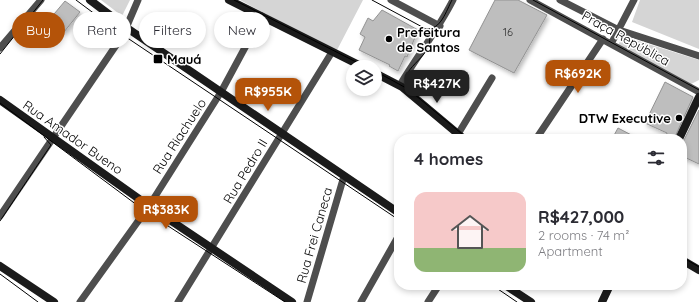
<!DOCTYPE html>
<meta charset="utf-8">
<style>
body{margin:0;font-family:Quicksand,sans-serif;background:#f2f2f3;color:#2b2b33;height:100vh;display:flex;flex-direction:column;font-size:15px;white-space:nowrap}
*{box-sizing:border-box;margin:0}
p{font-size:13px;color:#7c7c81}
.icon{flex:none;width:22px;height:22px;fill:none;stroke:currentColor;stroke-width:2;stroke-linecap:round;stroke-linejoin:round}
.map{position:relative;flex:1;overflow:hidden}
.drawer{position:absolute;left:394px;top:134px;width:293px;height:156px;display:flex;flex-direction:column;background:#fff;border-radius:16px;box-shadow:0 2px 6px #0003}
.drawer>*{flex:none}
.top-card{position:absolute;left:12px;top:12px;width:322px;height:36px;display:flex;gap:8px}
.tools{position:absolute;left:346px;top:60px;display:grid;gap:8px}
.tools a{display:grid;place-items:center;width:36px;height:36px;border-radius:50%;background:#fff;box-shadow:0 2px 6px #0003;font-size:20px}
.price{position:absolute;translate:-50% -34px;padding:0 9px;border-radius:8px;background:#b45309;color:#fff;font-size:13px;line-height:26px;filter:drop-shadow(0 1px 2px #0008)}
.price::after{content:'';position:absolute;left:50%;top:24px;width:12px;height:9px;margin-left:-6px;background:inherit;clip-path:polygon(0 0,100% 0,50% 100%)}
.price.on{background:#222;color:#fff}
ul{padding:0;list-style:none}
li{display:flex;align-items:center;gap:12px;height:100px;padding:0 20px}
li+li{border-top:1px solid #e1e1e2}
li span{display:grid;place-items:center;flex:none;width:112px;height:80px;border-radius:12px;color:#555}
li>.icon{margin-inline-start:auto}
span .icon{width:48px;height:48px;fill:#fffc;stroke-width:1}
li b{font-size:17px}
h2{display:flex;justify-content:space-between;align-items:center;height:48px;padding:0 20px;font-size:17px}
.tag{padding:0 14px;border-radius:18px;background:#fff;box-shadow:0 2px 6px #0003;font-size:14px;line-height:36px}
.tag.on{background:#b45309;color:#fff}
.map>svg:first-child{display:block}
.green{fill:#d5d5d5}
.building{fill:#bebebe;stroke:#929292;filter:url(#shadow)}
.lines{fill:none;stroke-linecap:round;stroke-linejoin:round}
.street{stroke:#4e4e4e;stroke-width:7}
.secondary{stroke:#1b1b1b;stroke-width:8}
.tram{stroke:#000;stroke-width:1}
.poi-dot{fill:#000;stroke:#fff;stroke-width:1.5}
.labels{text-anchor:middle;stroke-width:3;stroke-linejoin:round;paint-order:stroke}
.number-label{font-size:11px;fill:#303030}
.poi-label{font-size:13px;font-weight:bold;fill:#000;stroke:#fff;text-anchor:start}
.street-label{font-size:13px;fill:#000;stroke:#fff}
</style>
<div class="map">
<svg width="699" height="302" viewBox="0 0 699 302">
<defs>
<filter id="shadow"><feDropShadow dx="2" dy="3" stdDeviation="2" flood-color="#0004"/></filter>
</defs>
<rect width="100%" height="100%" fill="#fff"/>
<path class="green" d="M 101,0 L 130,0 L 122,16 Z
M 240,0 L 363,0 L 336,52 Z
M 640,0 L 699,0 L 699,49 L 632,22 Z
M 623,36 L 699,60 L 699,80 L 691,84 L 618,45 Z"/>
<path class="building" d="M 495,0 L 518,0 L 547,15 L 514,73 L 469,50 Z
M 65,1 L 80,12 L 64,32 L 49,20 Z
M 382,10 L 418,30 L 407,57 L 405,56 L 398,71 L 389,66 L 390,65 L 359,50 L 365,37 L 360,34 L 368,18 L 373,21 Z
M 665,82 L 693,97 L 674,139 L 665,139 L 667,133 L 645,123 Z
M 699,110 L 699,164 L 682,156 L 682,144 Z
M 618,128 L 639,139 L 612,139 Z"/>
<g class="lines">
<path class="street" d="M 391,0 L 440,26
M 530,0 L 699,92
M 560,0 L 619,30 L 699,56
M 611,44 L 634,0
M 0,48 L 41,0
M 400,85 C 417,56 438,30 453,0
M 455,139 L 492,78
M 536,139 L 603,39
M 0,216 L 123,35 L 138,0
M 80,302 L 149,206 L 221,92 L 262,16
M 178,302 L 332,52
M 307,302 L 344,176
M 361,302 L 399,235
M 428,302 L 439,285"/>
<path class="secondary" d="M 90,0 L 127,28 L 399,213
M 229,0 L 363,67
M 375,73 L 402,87 L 464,139
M 0,100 L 149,206 L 292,302
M 679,139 L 699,97
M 682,260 L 699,270
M 0,266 L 54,302
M 505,285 L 531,302
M 602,302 L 610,285"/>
<path class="tram" d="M 76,0 L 123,35 L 399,220
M 234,0 L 366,67
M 372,0 L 426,29 C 441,30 446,11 452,0
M 533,0 L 699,90
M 0,54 L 43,0
M 375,71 L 408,89 L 468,139
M 412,90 C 411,88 408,85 407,82 C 400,65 447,51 423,27
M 0,103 L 145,211 L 285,302
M 0,221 L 51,145 L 44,137
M 682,257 L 699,267
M 0,274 L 38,302
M 492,285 L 517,302"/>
</g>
<g class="poi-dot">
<circle cx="389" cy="39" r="4"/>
<rect x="153" y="54" width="10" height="10" rx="2"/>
<circle cx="679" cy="118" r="4"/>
</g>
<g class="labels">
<g class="number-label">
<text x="508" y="36">16</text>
</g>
<g class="poi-label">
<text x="397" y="37">Prefeitura<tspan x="397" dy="15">de Santos</tspan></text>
<text x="167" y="64">Mauá</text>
<text x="671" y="123" text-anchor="end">DTW Executive</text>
</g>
<g class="street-label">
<text transform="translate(626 38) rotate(29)" y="5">Praça República</text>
<text transform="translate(179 136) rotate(-57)" y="5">Rua Riachuelo</text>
<text transform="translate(73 137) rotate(35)" y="5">Rua Amador Bueno</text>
<text transform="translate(245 171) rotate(-59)" y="5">Rua Pedro II</text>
<text transform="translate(314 235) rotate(-74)" y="5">Rua Frei Caneca</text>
</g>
</g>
</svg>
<div class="tools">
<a><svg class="icon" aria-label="layers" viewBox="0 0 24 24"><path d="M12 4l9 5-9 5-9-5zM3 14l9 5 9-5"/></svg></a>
</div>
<b class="price" style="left:578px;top:94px">R$692K</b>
<b class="price on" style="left:437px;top:104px">R$427K</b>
<b class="price" style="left:268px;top:112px">R$955K</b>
<b class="price" style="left:166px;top:230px">R$383K</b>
<div class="top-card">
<a class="tag on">Buy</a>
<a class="tag">Rent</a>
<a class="tag">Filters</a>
<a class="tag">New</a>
</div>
<section class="drawer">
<h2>4 homes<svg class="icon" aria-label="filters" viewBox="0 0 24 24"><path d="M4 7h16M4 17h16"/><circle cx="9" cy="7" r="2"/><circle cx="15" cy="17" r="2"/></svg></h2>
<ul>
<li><span style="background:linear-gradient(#f6c9c9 70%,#8fb573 0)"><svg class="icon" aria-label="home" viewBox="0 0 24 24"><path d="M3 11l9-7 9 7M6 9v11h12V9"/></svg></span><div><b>R$427,000</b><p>2 rooms · 74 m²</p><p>Apartment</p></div></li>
</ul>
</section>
</div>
